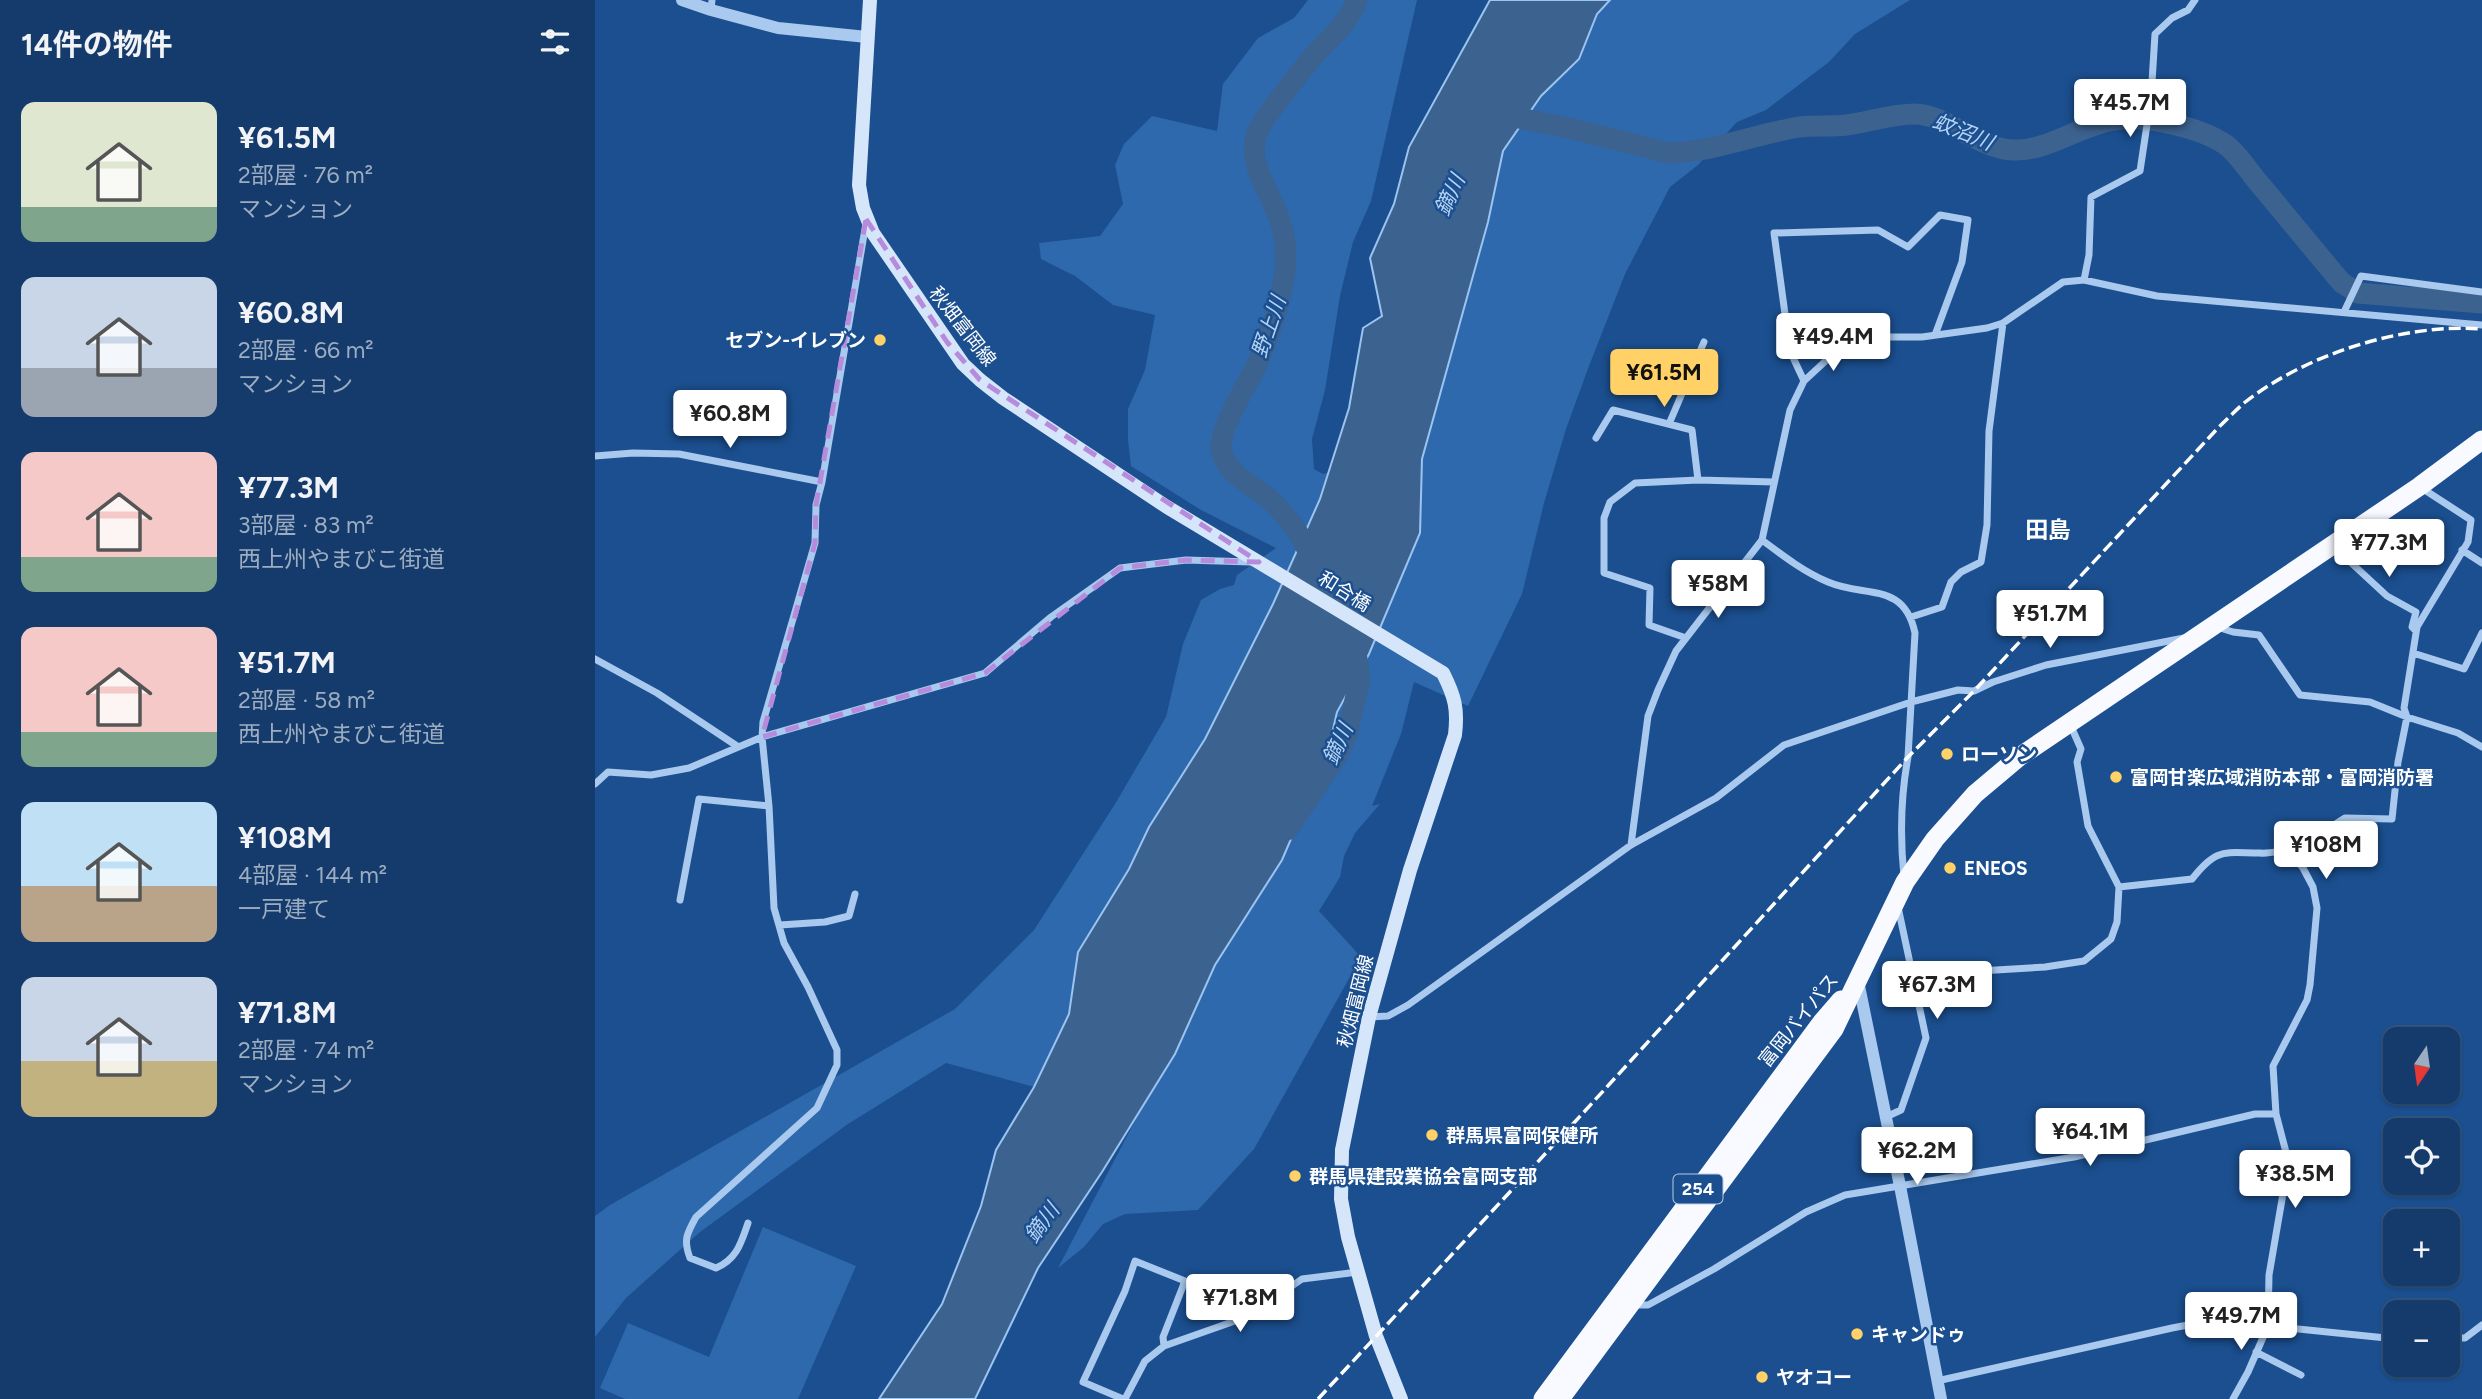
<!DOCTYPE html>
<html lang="ja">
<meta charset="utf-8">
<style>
body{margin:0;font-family:Figtree,"Noto Sans JP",sans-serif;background:#1d4271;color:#f1f3f6;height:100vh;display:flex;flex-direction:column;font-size:26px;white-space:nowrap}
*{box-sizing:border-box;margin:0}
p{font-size:23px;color:#9dadc1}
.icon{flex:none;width:38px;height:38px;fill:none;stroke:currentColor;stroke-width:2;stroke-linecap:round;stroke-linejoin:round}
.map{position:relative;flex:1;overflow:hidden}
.details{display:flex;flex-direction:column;background:#143b6b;width:595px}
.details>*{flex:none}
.needle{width:46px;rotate:193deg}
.buttons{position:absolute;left:1788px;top:1027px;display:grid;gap:14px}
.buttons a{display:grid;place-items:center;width:77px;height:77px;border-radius:14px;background:#143b6b;box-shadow:0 2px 5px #0004,0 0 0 2px #33557e;font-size:35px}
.price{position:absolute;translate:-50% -60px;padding:0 16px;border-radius:7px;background:#fff;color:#222;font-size:23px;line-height:46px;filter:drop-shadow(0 2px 4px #0008)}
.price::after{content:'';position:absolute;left:50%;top:42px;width:21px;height:16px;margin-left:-10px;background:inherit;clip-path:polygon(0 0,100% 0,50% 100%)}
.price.current{background:#ffd166;color:#111}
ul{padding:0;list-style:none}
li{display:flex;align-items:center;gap:21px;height:175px;padding:0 21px}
li span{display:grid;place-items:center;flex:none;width:196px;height:140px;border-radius:14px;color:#555}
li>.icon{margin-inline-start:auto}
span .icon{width:84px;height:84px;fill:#fffc;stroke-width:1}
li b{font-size:30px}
h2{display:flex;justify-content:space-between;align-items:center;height:84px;padding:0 21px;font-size:30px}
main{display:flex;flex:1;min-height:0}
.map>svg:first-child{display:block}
.green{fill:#2e69ad}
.water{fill:#3c6290;stroke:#9cc4f0;stroke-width:2}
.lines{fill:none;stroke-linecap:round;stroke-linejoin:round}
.river{stroke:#3c6290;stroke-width:21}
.minor{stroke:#a9c9ee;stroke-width:7}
.tertiary{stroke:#a9c9ee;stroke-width:12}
.secondary{stroke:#d6e6fa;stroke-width:14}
.trunk{stroke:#f8faff;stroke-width:19}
.rail{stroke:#fff;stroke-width:3.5;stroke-dasharray:12 5;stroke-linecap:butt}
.marked{fill:none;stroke:#b68bdc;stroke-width:5;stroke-dasharray:14 9;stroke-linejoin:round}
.poi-dot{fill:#ffd166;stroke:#1b4f8f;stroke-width:2.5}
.labels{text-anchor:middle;stroke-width:5;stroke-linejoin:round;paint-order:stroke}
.shield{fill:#1b4f8f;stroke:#bbcadd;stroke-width:2}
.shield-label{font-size:18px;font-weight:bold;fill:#fff}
.street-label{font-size:19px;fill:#fff;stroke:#1b4f8f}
.poi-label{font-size:19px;font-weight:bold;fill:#fff;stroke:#1b4f8f;text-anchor:start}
.water-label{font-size:21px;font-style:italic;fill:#b5d3f5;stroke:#1b4f8f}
.quarter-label{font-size:23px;font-weight:bold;fill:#fff;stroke:#1b4f8f}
</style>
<main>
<section class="details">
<h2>14件の物件<svg class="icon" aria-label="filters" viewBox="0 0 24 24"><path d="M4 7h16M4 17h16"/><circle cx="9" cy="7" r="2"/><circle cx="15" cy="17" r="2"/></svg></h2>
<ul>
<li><span style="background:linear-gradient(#dfe7d0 75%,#7fa58c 0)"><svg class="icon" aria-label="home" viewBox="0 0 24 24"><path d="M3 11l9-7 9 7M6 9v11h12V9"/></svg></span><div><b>¥61.5M</b><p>2部屋 · 76 m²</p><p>マンション</p></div></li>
<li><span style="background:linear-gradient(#c9d6e8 65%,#9aa5b1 0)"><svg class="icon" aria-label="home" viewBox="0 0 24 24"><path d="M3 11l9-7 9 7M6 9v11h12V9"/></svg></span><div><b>¥60.8M</b><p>2部屋 · 66 m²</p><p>マンション</p></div></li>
<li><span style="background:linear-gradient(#f6c9c9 75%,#7fa58c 0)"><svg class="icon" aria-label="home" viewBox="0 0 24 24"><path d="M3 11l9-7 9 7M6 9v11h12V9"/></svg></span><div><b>¥77.3M</b><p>3部屋 · 83 m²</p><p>西上州やまびこ街道</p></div></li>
<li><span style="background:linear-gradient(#f6c9c9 75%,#7fa58c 0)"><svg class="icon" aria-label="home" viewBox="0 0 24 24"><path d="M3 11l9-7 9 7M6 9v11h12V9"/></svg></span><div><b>¥51.7M</b><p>2部屋 · 58 m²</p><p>西上州やまびこ街道</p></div></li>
<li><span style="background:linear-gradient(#bfe0f5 60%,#b9a48a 0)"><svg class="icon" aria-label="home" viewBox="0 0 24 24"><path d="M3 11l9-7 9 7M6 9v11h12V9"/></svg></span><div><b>¥108M</b><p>4部屋 · 144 m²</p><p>一戸建て</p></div></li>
<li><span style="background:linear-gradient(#c9d6e8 60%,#c2b280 0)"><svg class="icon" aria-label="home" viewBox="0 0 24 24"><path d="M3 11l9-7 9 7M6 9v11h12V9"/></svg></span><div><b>¥71.8M</b><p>2部屋 · 74 m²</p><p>マンション</p></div></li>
</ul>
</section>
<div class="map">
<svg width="1887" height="1399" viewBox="0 0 1887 1399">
<rect width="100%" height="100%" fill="#1b4f8f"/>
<path class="green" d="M 713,0 L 822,0 L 776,201 L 758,242 L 745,296 L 730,390 L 717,439 L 719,469 L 728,474 L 738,471 L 766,427 L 986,0 L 1315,0 L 1260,34 L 1234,62 L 1171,110 L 1142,122 L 1103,165 L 1075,187 L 1030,274 L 994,366 L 971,429 L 949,503 L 927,594 L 873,706 L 819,682 L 806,734 L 777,806 L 785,804 L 760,833 L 749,856 L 745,877 L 724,911 L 766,957 L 659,1149 L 603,1210 L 530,1214 L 508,1224 L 489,1247 L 463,1268 L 543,1115 L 351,1063 L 253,1124 L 105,1232 L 31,1298 L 0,1337 L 0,1216 L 15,1205 L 360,1009 L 439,930 L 520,804 L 571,717 L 588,644 L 606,600 L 625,589 L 639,585 L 642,575 L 681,548 L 606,510 L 536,466 L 533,440 L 533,409 L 550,370 L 560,315 L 518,305 L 480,276 L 446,259 L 444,243 L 505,236 L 528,204 L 520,165 L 529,144 L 557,116 L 622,131 L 628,84 L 663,38 L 699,18 Z
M 168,1227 L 261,1266 L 203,1399 L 30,1399 L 5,1388 L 33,1323 L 114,1357 Z"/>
<path class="water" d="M 895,0 L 1015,0 L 1002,14 L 984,59 L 946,96 L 908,151 L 893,222 L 827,459 L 825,533 L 774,654 L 742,712 L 732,755 L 687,860 L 620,965 L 580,1054 L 507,1172 L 443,1268 L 380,1399 L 284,1399 L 347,1304 L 386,1206 L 401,1150 L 439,1087 L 474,1014 L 483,952 L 534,869 L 554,827 L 610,739 L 678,604 L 725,499 L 754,408 L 768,328 L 787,316 L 775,258 L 799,204 L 814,147 Z"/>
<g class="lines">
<path class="river" d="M 906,110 L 924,118 L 978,129 L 1074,153 C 1119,152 1161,134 1204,127 C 1220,125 1236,127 1252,125 C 1275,122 1296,114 1320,114 C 1350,114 1384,149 1418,150 C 1451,152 1485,125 1519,120 C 1550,115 1605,127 1631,145 C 1643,154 1653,170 1662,181 C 1691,215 1718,249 1747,283 L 1763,293 L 1887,303
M 719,566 C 710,540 696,519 675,500 C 659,485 633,476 627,453 C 620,431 655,382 664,360 C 674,336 683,310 688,284 C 692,265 692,240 685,221 C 677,195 652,164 661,136 C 664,126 671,117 677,109 C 691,90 705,72 720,54 C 736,37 754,23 762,0
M 692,830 L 742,756 L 752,735 L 765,678 L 761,653 L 762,644"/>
<path class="minor" d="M 116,10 L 117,0
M 1489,280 L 1494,255 L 1496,197 L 1545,171 L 1556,98 L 1560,34 L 1577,18 L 1593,10 L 1600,0
M 1749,312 L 1766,276 L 1887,292
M 1209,381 L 1195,351 L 1179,233 L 1283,230 L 1313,247 L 1345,215 L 1373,220 L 1367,262 L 1340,335
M 1074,424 L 1109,342
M 1001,438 L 1018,410 L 1097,430 L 1103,480
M 0,456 L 38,453 L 84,454 L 227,482
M 1167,540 C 1187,555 1209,572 1233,582 C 1270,598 1309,581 1320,633 L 1313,757 C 1306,795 1305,838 1309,877
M 1738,546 L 1792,596 L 1821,612 L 1817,627 L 1821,631
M 1867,550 L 1887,563
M 1316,617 L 1347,607 L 1356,582 L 1366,572 L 1386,562 L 1392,525 L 1394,431 L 1408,323
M 1622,627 L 1638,632 L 1664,635 L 1705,695 L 1775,702 L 1812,717 L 1863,733 L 1887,747
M 1091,638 L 1054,625 L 1055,588 L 1009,573 L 1009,518 L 1015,502 L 1040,483 L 1103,480 L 1179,482
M 1818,653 L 1869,669 L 1887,633
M 0,659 L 62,693 L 142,746
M 0,784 L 13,772 L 56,775 L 94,768 L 167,737 L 390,673 L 456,617 L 525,568 L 591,560 L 656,562
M 1036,845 L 1053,716 L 1063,690 L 1081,651 L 1167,540 L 1195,410 L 1209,381 L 1251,342 L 1276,337 L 1327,337 L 1392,328 L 1408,323 L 1468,282 L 1489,280 L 1562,296 L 1887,325
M 1524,887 L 1597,879 C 1622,847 1629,853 1665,853 C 1674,854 1684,851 1693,850
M 85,900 L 104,799 L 174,806
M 185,925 L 230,922 L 254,916 L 260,894
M 1320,980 L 1367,977 L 1384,971 L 1450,967 L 1489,961 L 1516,939 L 1522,922 L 1524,887 L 1493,826 L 1482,762 L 1486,749 L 1475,724
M 774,1017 L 793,1016 L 813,1005 L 1036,845 L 1121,798 L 1189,745 L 1316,702 L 1363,690 L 1379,691 L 1398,682 L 1451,665 L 1589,638
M 1291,1117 L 1306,1110 L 1331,1038 L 1303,907
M 153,1223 C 146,1243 142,1259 121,1268 L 95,1258 C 88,1240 92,1233 101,1217 L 222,1108 L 242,1065 L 242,1050 L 213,987 L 189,943 L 179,908 L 174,806 L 167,737 L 168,722 L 220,543 L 221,505 L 227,482 L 271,223
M 1040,1305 L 1053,1305 L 1119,1269 L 1211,1212 L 1250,1195 L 1479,1157 L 1660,1114 L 1681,1114
M 1673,1326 L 1801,1339
M 1853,1338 L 1870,1338 L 1887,1325
M 1661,1352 L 1706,1375
M 1342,1381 L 1577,1328 L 1673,1310
M 528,1399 L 488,1382 L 530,1291 L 540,1261 L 590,1281 L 568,1337 L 569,1346
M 530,1399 L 550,1361 L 569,1346 L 654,1316 L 707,1279 L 763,1272
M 1638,1399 L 1653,1372 L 1673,1326 L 1674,1275 L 1690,1182 L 1692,1156 L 1681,1114 L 1678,1066 L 1712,1000 L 1715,985 L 1722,908 L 1718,887 L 1708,868 L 1693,850 L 1703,846 L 1733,846 L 1742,823 L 1750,818 L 1797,819 L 1803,762 L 1812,717 L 1809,708 L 1822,627 L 1873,542 L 1876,520 L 1825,487"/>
<path class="tertiary" d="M 87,0 L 116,10 L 183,28 L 272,37
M 1263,981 L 1305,1186 L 1346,1399"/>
<path class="secondary" d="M 275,0 L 264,185 L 268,208 L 278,233 L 368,364 L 385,380 L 408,398 L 572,507 L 848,673 C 860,697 863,709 860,735 L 815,870 L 774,1017 L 747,1150 L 746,1199 L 753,1237 L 781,1336 L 806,1399"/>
<path class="trunk" d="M 948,1399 L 1227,1022 L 1246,1000
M 965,1399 L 1239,1029 L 1310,882 L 1340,839 L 1380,794 L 1424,757 L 1825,486 L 1887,440"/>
<path class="rail" d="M 723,1399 L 989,1112 L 1313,757 L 1379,691 L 1622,429 C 1631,420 1640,411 1649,403 C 1711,354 1809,323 1887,329"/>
</g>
<path class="marked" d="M 271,219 L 352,342 L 385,380 L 664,562 L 591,560 L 525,568 L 390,673 L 167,737 L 220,543 L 221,505 Z"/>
<g class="poi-dot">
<circle cx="285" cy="340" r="7"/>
<circle cx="1352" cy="754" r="7"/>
<circle cx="1521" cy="777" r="7"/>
<circle cx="1355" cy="868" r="7"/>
<circle cx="837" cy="1135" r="7"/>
<circle cx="700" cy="1176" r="7"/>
<circle cx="1262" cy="1334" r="7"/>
<circle cx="1167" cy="1377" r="7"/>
</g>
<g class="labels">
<rect class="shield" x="1078.5" y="1174.5" width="49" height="29" rx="5"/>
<g class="shield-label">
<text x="1103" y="1195">254</text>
</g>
<g class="street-label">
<text transform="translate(368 326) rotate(52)" y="7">秋畑富岡線</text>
<text transform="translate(750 591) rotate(32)" y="7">和合橋</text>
<text transform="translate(760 1001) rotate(-76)" y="7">秋畑富岡線</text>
<text transform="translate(1203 1020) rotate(-51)" y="7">富岡バイパス</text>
</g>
<g class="poi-label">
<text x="271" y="347" text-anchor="end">セブン-イレブン</text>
<text x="1366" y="761">ローソン</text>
<text x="1535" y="784">富岡甘楽広域消防本部・富岡消防署</text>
<text x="1369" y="875">ENEOS</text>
<text x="851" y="1142">群馬県富岡保健所</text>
<text x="714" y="1183">群馬県建設業協会富岡支部</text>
<text x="1276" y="1341">キャンドゥ</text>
<text x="1181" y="1384">ヤオコー</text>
</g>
<g class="water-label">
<text transform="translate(1368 132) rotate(22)" y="7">蚊沼川</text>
<text transform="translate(855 195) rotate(-65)" y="7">鏑川</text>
<text transform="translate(674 327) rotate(-71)" y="7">野上川</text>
<text transform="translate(743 744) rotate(-65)" y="7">鏑川</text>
<text transform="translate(447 1223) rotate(-54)" y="7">鏑川</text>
</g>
<g class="quarter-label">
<text x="1453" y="538">田島</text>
</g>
</g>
</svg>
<div class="buttons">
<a><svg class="needle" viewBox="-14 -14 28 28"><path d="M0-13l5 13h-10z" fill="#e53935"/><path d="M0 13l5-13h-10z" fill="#9dadc1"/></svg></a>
<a><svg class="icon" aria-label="locate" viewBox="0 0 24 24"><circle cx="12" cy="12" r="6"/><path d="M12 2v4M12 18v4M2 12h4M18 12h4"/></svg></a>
<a>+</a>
<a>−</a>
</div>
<b class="price" style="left:1535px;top:139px">¥45.7M</b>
<b class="price" style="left:1238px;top:373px">¥49.4M</b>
<b class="price current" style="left:1069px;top:409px">¥61.5M</b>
<b class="price" style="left:135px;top:450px">¥60.8M</b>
<b class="price" style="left:1794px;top:579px">¥77.3M</b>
<b class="price" style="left:1123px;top:620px">¥58M</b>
<b class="price" style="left:1455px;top:650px">¥51.7M</b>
<b class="price" style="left:1731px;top:881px">¥108M</b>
<b class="price" style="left:1342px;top:1021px">¥67.3M</b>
<b class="price" style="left:1495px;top:1168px">¥64.1M</b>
<b class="price" style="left:1322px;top:1187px">¥62.2M</b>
<b class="price" style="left:1700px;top:1210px">¥38.5M</b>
<b class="price" style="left:645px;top:1334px">¥71.8M</b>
<b class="price" style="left:1646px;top:1352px">¥49.7M</b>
</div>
</main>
